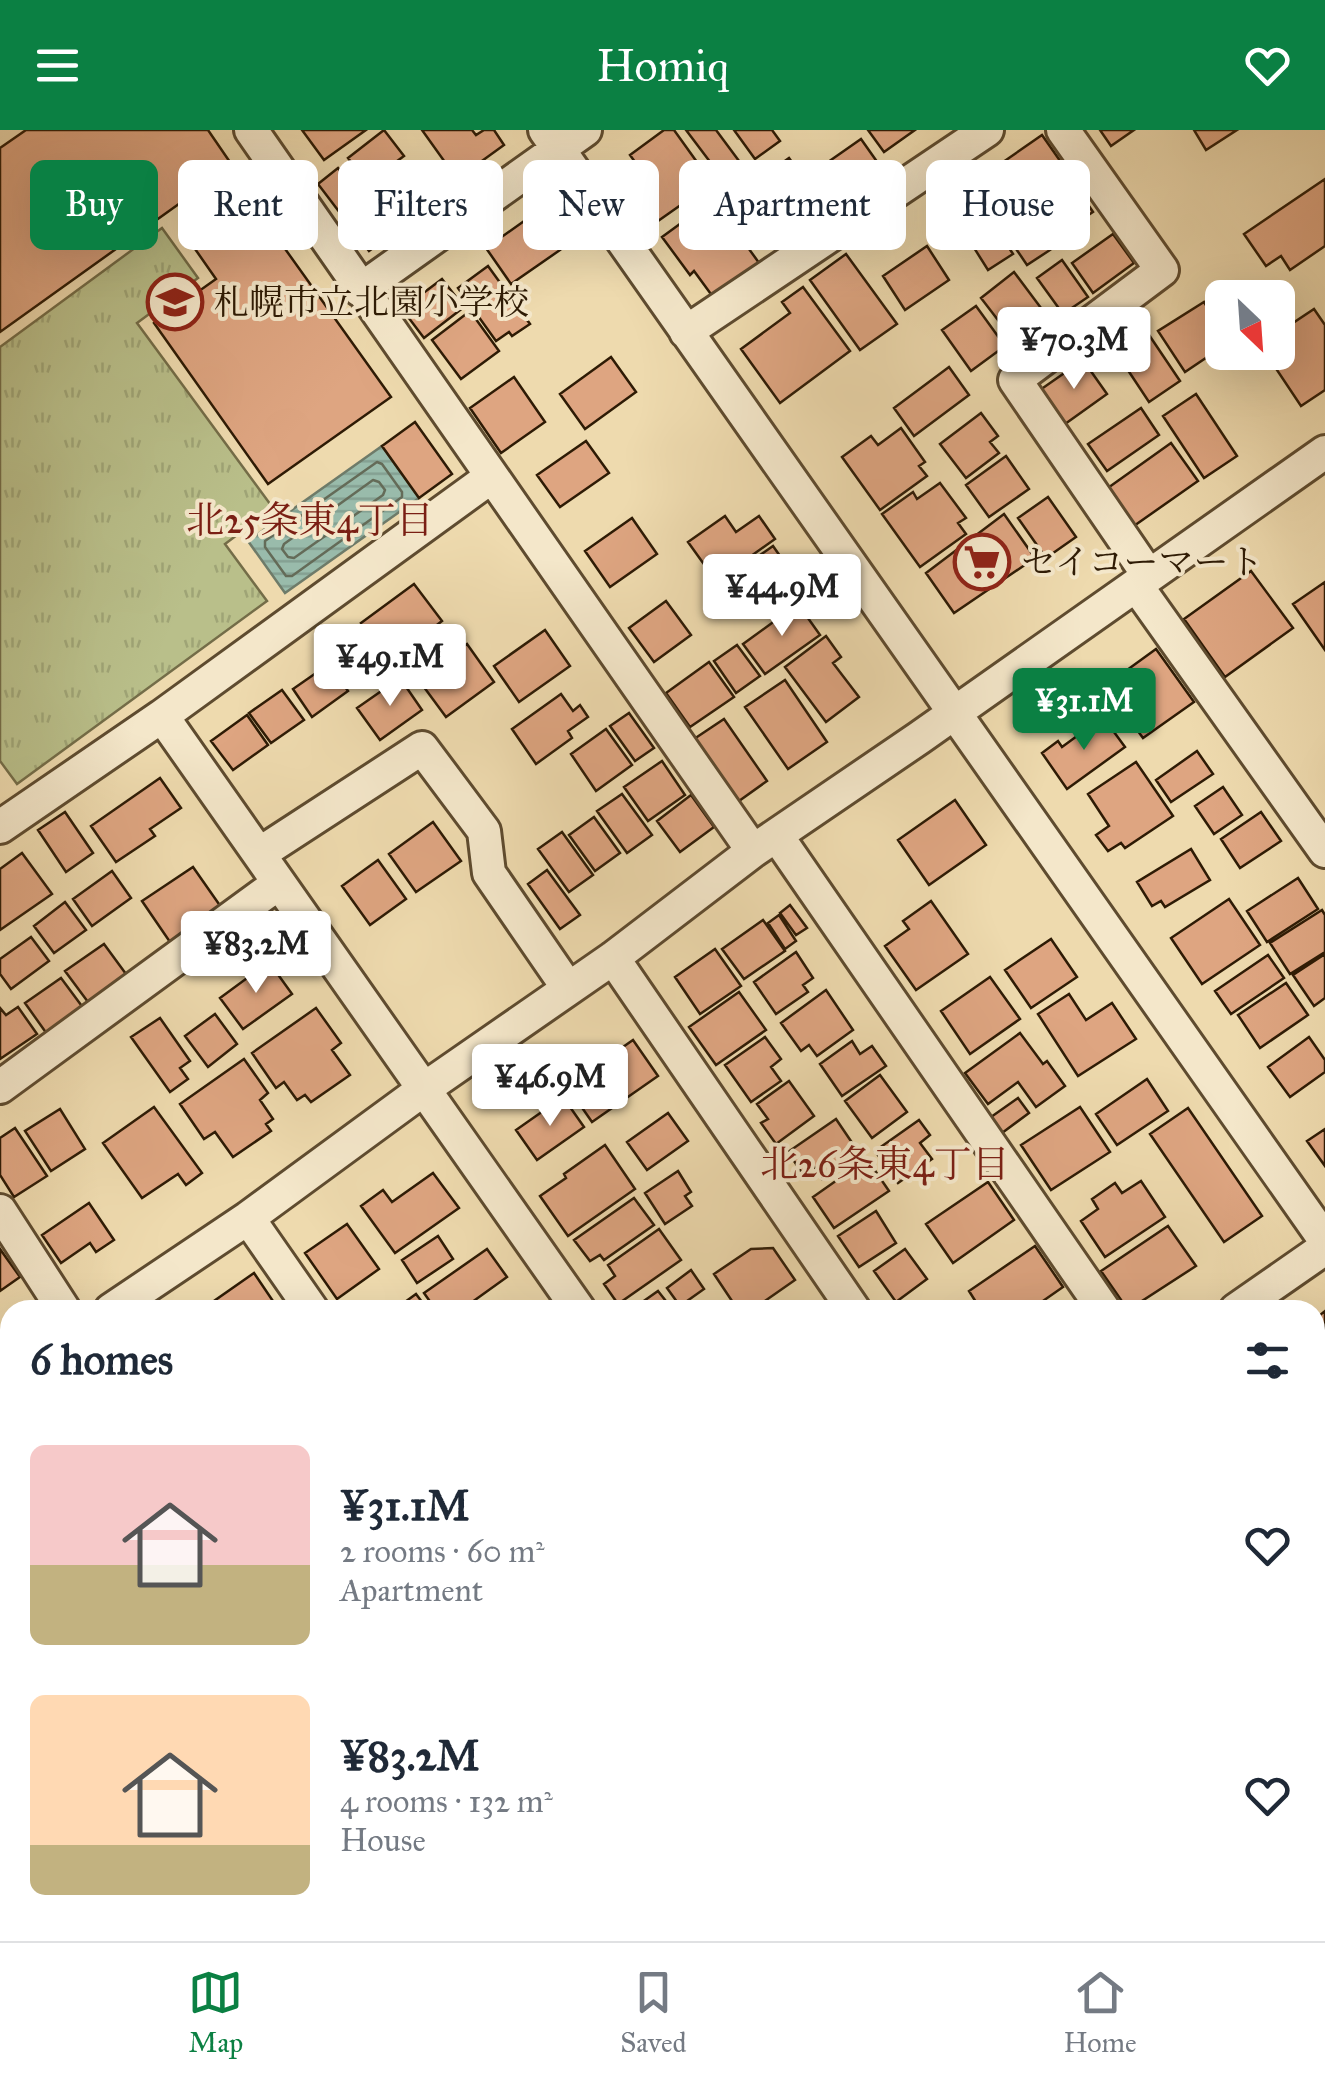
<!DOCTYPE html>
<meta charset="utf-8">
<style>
body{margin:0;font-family:"IM FELL Great Primer","Noto Serif JP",serif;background:#f6f6f7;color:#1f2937;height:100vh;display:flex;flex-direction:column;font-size:38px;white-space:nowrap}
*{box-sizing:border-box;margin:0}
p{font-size:32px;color:#747a83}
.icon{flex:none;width:55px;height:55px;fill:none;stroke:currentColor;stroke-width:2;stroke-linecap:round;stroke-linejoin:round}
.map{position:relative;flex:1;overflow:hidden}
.drawer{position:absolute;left:0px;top:1170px;width:1325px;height:642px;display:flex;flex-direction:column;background:#fff;border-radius:30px 30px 0 0;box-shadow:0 10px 40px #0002}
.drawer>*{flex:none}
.guide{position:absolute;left:30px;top:30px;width:1265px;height:90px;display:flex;gap:20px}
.needle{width:65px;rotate:155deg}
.tools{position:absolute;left:1205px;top:150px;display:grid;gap:20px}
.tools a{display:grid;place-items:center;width:90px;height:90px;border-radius:15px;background:#fff;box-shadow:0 10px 40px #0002;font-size:50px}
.price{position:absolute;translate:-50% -85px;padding:0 22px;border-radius:10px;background:#fff;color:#222;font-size:32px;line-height:65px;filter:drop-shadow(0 2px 5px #0008)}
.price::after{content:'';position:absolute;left:50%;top:60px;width:30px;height:22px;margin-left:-15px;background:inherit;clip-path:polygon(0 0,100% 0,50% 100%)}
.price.current{background:#0b8043;color:#fff}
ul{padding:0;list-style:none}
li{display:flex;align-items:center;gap:30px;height:250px;padding:0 30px}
li span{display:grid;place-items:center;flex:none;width:280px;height:200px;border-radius:15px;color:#555}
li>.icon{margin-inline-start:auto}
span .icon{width:120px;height:120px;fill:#fffc;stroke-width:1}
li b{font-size:42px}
h2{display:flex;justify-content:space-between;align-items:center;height:120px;padding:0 30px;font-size:42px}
.pill{padding:0 35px;border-radius:15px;background:#fff;box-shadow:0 10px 40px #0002;font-size:35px;line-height:90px}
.pill.current{background:#0b8043;color:#fff}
header{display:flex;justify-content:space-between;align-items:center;height:130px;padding:0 30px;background:#0b8043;color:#fff;font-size:45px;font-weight:600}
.menu{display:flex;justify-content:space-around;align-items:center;height:140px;border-top:2px solid #e0e1e3;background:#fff;font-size:28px;color:#747a83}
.menu a{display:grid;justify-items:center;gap:5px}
.menu .current{color:#0b8043}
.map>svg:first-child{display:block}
.park{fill:url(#park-tufts);stroke:#746d48;stroke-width:2.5}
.water{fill:url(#water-rules);stroke:#6e7b69;stroke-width:2.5}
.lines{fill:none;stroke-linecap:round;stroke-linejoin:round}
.shore{stroke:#646b58;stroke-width:2.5}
.building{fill:#dea581;stroke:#2e1b05;stroke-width:2.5}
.minor-casing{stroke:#5e4b2f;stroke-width:38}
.minor{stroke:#f4e7ca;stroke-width:32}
.labels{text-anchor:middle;stroke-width:8;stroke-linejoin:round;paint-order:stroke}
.poi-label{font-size:35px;fill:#2e1b05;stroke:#f4e7ca;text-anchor:start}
.neighbourhood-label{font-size:38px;fill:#7a1f14;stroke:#f4e7ca}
</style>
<header><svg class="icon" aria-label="menu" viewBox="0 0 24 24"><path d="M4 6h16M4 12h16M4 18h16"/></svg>Homiq<svg class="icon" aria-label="heart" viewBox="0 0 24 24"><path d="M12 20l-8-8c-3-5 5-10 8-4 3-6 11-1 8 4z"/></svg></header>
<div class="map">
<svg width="1325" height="1811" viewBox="0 0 1325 1811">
<defs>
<pattern id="park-tufts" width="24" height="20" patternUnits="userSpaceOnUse" patternTransform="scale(2.5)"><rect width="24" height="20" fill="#b9bf8a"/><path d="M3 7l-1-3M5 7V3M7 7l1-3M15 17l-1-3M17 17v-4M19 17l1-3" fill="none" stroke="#9fa476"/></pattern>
<pattern id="water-rules" width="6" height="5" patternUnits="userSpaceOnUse" patternTransform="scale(2.5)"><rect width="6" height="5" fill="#99bbab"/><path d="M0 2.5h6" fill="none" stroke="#84a092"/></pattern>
</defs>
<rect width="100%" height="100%" fill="#eedaae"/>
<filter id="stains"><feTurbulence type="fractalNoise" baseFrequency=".002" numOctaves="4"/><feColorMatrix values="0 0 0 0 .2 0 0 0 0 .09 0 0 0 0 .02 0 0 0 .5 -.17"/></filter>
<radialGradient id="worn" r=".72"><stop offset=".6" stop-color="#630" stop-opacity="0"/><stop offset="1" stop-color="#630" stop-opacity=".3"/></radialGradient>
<path class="park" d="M 162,98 L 198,148 L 137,193 L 273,378 L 225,414 L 267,471 L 17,654 L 0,631 L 0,217 Z"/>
<path class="water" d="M 382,316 L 419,368 L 285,463 L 248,411 Z"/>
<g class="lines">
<path class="shore" d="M 377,332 L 382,334 L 402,362 L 402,367 L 292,446 L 286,446 L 265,417 L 265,411 Z
M 373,350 L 379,352 L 385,360 L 383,365 L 294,428 L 288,427 L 282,419 L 284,414 Z"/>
</g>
<path class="building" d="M 26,0 L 208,0 L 234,38 L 199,63 L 214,83 L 229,72 L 258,112 L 273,102 L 391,267 L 268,354 L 154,193 L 216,149 L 186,106 L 201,96 L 183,71 L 0,202 L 0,18 Z
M 302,0 L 366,0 L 324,30 Z
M 384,0 L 404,26 L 367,53 L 348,28 Z
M 422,0 L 472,0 L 476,5 L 484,0 L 494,0 L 504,15 L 457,49 Z
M 664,0 L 674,0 L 712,53 L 658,91 L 636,60 L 648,50 L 630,25 Z
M 686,0 L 716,0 L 742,35 L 723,49 Z
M 734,0 L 772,0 L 780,11 L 755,29 Z
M 868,0 L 915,0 L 884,22 Z
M 1100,0 L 1134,0 L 1111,16 Z
M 1194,0 L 1237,0 L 1206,20 Z
M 1042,5 L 1063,35 L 1014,69 L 993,39 Z
M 861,9 L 885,43 L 832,81 L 808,46 Z
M 789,28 L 822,74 L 791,96 L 758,50 Z
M 338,38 L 389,106 L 369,121 L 318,54 Z
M 407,39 L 428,71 L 395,94 L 373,62 Z
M 1070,48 L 1093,82 L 1051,110 L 1028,76 Z
M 1325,49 L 1325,116 L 1290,140 L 1281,126 L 1266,136 L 1244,104 Z
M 759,58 L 787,99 L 765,114 L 737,73 Z
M 721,64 L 744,95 L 736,101 L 762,137 L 716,171 L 694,141 L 690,145 L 662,107 Z
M 1022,79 L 1050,120 L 1027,135 L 1000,95 Z
M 534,84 L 560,120 L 511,154 L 486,118 Z
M 996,98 L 1013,124 L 988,140 L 971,113 Z
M 1113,104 L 1134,133 L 1093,163 L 1072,133 Z
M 927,116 L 949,150 L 905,180 L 883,146 Z
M 846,124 L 897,194 L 860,220 L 810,150 Z
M 1062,130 L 1088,167 L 1063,184 L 1037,148 Z
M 488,136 L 530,194 L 512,206 L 509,202 L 496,211 L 458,158 Z
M 1014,142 L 1041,178 L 1008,203 L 981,168 Z
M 442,149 L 464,177 L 424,208 L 402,179 Z
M 803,157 L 850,221 L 780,273 L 741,219 L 790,183 L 782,172 Z
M 1204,172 L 1222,201 L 1222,217 L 1185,242 L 1158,201 Z
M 976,176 L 1005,216 L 971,241 L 942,200 Z
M 1314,179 L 1325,195 L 1325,260 L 1301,276 L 1265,222 L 1278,222 L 1278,203 Z
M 470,181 L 499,221 L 461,249 L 432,210 Z
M 1141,193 L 1180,251 L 1149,272 L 1110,213 Z
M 611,227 L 636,262 L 585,299 L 560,264 Z
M 1083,230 L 1107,264 L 1065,294 L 1040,260 Z
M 949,237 L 969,265 L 914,306 L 894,278 Z
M 514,247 L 545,292 L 501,323 L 470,278 Z
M 1196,264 L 1237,326 L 1204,348 L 1163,286 Z
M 1141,278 L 1159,305 L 1107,341 L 1088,314 Z
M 981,283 L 998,306 L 990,312 L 999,323 L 966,348 L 940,314 Z
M 415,292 L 452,344 L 419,368 L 382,316 Z
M 901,298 L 925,332 L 919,336 L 927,346 L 880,380 L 842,327 L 871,306 L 878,315 Z
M 586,311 L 609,343 L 560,377 L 537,345 Z
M 1171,313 L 1198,351 L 1131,398 L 1105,360 Z
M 1006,326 L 1029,359 L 989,387 L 966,355 Z
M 940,353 L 966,388 L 958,393 L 966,404 L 920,437 L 882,384 L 913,362 L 917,369 Z
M 1048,367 L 1076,407 L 1046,428 L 1018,388 Z
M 1004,384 L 1035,428 L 954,483 L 926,443 Z
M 725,386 L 736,402 L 759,386 L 775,409 L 716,451 L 688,412 Z
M 632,388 L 657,424 L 610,457 L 585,421 Z
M 773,416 L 794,446 L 738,485 L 717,455 Z
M 1251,441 L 1293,498 L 1225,547 L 1184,489 Z
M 1325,452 L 1325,520 L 1293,474 Z
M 414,454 L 442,491 L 390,531 L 361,493 Z
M 666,471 L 691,505 L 654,532 L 629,498 Z
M 798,474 L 820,505 L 765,544 L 743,514 Z
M 545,500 L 570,536 L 519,572 L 494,536 Z
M 351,502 L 376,537 L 350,556 L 324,521 Z
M 826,506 L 841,527 L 833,533 L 859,567 L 826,592 L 785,537 Z
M 467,514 L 494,552 L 446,587 L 418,549 Z
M 737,515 L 760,546 L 736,563 L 714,531 Z
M 1156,519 L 1194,572 L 1143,608 L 1105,556 Z
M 709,532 L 734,567 L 690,597 L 666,563 Z
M 329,534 L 348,561 L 312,587 L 293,559 Z
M 400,548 L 422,580 L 380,610 L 357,578 Z
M 785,550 L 827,612 L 788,639 L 745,577 Z
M 282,560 L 304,590 L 271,613 L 249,583 Z
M 561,564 L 573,581 L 580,575 L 588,587 L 568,601 L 572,608 L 536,634 L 512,599 Z
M 629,583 L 654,618 L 635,631 L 610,596 Z
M 247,585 L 268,615 L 233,640 L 211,611 Z
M 1103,587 L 1125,617 L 1067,659 L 1042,623 L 1058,611 L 1062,617 Z
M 724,589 L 767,651 L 732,676 L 688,613 Z
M 606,599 L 632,635 L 596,661 L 571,624 Z
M 1197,621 L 1213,644 L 1171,672 L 1156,650 Z
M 662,631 L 685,665 L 648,691 L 624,657 Z
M 1136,632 L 1173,686 L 1125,718 L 1121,713 L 1108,721 L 1096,705 L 1109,696 L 1088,664 Z
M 160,648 L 181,678 L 150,699 L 155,706 L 116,732 L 91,696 Z
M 1223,657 L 1242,685 L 1214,704 L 1195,676 Z
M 622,664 L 652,705 L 627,723 L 597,681 Z
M 691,665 L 714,697 L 680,722 L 657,691 Z
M 955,670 L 986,715 L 929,755 L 898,710 Z
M 65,682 L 93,723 L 66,742 L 38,700 Z
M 1261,682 L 1281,711 L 1240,738 L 1221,709 Z
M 594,687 L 620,723 L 595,741 L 569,705 Z
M 433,692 L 461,731 L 416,762 L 389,724 Z
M 562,702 L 593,745 L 569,762 L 538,719 Z
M 1191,719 L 1210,750 L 1165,777 L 1161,771 L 1152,776 L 1137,752 Z
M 22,723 L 52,764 L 0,800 L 0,739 Z
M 378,730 L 406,769 L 370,795 L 342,756 Z
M 193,737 L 221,777 L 170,812 L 142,771 Z
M 547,740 L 580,785 L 560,799 L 528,754 Z
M 112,741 L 131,768 L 92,796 L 73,769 Z
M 1298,748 L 1318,779 L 1267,812 L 1247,781 Z
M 1229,769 L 1260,815 L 1202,854 L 1171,808 Z
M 931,771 L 968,824 L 916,860 L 885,816 L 909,799 L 903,791 Z
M 65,772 L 86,800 L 54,823 L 34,796 Z
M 790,775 L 807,798 L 796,805 L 780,783 Z
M 1322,780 L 1325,785 L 1325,822 L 1290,844 L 1270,813 Z
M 779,785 L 796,811 L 785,819 L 768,793 Z
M 763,790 L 785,821 L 744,849 L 722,819 Z
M 31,807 L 49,831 L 11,859 L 0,844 L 0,829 Z
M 1051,809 L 1077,847 L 1031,878 L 1005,840 Z
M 104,814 L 126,844 L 88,872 L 65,841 Z
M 715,819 L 741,856 L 700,884 L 675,847 Z
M 796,822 L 813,848 L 803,855 L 808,862 L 776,884 L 754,852 Z
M 1325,824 L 1325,868 L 1314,876 L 1293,845 Z
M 1268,825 L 1284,848 L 1231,884 L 1215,861 Z
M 269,832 L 292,864 L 243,899 L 220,868 Z
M 990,847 L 1020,889 L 970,924 L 941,881 Z
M 61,848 L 84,879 L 47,904 L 25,873 Z
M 1286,853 L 1308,885 L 1260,918 L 1238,885 Z
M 826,860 L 853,900 L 817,926 L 809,915 L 801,921 L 781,893 Z
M 739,862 L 766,900 L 716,935 L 689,897 Z
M 1069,864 L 1086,890 L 1112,873 L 1136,909 L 1078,946 L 1038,884 Z
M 18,877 L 37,904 L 0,929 L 0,878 L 6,885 Z
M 316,878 L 341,913 L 332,920 L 350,945 L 311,972 L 305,965 L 297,970 L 284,952 L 276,958 L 252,923 Z
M 215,884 L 237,914 L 208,937 L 185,906 Z
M 160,888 L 190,931 L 180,938 L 188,949 L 170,962 L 131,907 Z
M 1020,903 L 1043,934 L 1047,931 L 1065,956 L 1036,977 L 1018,952 L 988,974 L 965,943 Z
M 765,907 L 781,929 L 771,937 L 781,951 L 751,972 L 725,935 Z
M 1309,907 L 1325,930 L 1325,942 L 1290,967 L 1268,937 Z
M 633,910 L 658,946 L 592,992 L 567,956 Z
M 852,911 L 860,924 L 872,916 L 886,936 L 842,966 L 820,934 Z
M 244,929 L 268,963 L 260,970 L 273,989 L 266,994 L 271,1001 L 233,1027 L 215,1002 L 204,1009 L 180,974 Z
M 880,945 L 907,982 L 872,1008 L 845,971 Z
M 1147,949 L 1168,981 L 1117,1015 L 1096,984 Z
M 789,951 L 814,986 L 776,1014 L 761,993 L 768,989 L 757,974 Z
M 563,967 L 584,997 L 537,1030 L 516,1000 Z
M 1018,968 L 1029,983 L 1002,1003 L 991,987 Z
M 154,977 L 202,1043 L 186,1055 L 178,1044 L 142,1068 L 103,1013 Z
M 1080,977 L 1110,1022 L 1051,1060 L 1021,1015 Z
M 1188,978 L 1262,1086 L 1224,1112 L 1150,1004 Z
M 60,979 L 85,1019 L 51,1041 L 25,1001 Z
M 668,983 L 688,1011 L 647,1040 L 627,1012 Z
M 836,989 L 859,1023 L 822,1049 L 813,1035 L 802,1043 L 788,1022 Z
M 919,990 L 930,1005 L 920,1013 L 932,1029 L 898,1053 L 875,1021 Z
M 15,998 L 47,1046 L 14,1067 L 0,1045 L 0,1008 Z
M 1325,999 L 1325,1036 L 1307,1011 Z
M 605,1015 L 635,1059 L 568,1106 L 540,1066 L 566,1048 L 564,1044 Z
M 867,1029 L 889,1061 L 834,1098 L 813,1067 Z
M 678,1041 L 691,1062 L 685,1066 L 692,1076 L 665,1094 L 645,1063 Z
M 433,1043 L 459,1078 L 395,1123 L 361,1076 L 383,1060 L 392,1072 Z
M 1141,1051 L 1165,1087 L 1105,1127 L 1081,1091 L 1098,1079 L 1092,1069 L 1115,1053 L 1122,1063 Z
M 988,1052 L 1014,1090 L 953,1133 L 926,1094 Z
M 634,1068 L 654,1095 L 604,1130 L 600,1125 L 590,1131 L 574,1110 Z
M 89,1073 L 114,1110 L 96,1122 L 90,1113 L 61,1133 L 42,1105 Z
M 876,1081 L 896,1113 L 859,1137 L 838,1106 Z
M 347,1094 L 379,1139 L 337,1169 L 305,1123 Z
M 1168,1096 L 1196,1136 L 1128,1180 L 1101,1141 Z
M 659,1099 L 681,1130 L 618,1174 L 604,1154 L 615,1146 L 608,1135 Z
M 438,1106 L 453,1129 L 417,1153 L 402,1130 Z
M 1035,1116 L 1063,1157 L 1030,1180 L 981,1180 L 969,1161 Z
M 773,1118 L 795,1150 L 752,1180 L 738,1180 L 714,1144 L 751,1119 Z
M 0,1119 L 20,1147 L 0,1161 Z
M 487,1119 L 507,1147 L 461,1180 L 436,1180 L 424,1163 Z
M 905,1119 L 927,1149 L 896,1172 L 874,1141 Z
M 691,1140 L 704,1159 L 680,1176 L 667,1158 Z
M 254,1143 L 279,1180 L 205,1180 L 204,1178 Z
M 658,1161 L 673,1180 L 631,1180 Z
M 416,1164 L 428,1180 L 394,1180 Z
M 1325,1181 L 1325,1257 L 1315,1265 L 1315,1189 Z
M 1325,1270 L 1325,1307 L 1315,1293 L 1315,1277 Z
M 10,1364 L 10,1409 L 0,1394 L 0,1371 Z
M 1323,1570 L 1325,1614 L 1315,1621 L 1315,1576 Z
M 10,1610 L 10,1757 L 0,1743 L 7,1737 L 0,1726 L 0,1616 Z
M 1325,1623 L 1325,1665 L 1324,1665 L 1315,1652 L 1315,1630 Z
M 68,1802 L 106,1802 L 112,1811 L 70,1811 L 66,1804 Z
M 112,1802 L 159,1802 L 148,1811 L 118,1811 Z
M 458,1802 L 486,1802 L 492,1811 L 445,1811 Z
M 561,1802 L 625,1802 L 627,1805 L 618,1811 L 561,1811 L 557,1805 Z
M 776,1802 L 838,1802 L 825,1811 L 781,1811 Z
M 914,1802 L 958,1802 L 964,1811 L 902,1811 Z
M 1075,1802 L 1124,1802 L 1111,1811 L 1081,1811 Z
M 1198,1802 L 1239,1802 L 1244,1811 L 1187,1811 Z"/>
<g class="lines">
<g class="minor-casing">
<path id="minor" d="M 251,0 L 753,721
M 545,0 L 1325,1110
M 1063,0 L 1162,140 L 1015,250 L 1149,446
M 360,160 L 585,0
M 686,202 L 987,0
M 1136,455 L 1325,721
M 162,586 L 579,1180
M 0,697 L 162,586 L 491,347
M 777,706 L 1104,1180
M 259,724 L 422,618 L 484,701 L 489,743 L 568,858
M 613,828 L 854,1180
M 0,957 L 279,753
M 0,1081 L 64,1180
M 248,1088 L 312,1180
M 111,1180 L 248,1088 L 424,959 L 613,828 L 753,721 L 919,608 L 1325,322
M 1236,1180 L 1325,1118
M 0,1259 L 10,1252
M 1315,1474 L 1325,1488
M 0,1491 L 10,1505
M 1315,1702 L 1325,1695
M 217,1802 L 223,1811
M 522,1802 L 528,1811
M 749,1802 L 755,1811
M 1018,1802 L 1024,1811
M 338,1811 L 350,1802
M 1290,1811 L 1298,1806 L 1295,1802"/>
</g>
<use href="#minor" class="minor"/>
</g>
<defs>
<g id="school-ring" transform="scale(2.875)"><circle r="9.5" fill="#f4e7ca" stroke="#8f2418" stroke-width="1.5"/><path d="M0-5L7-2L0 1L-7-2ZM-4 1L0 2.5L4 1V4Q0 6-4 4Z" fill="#8f2418"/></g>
<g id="supermarket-ring" transform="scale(2.875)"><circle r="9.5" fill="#f4e7ca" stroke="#8f2418" stroke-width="1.5"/><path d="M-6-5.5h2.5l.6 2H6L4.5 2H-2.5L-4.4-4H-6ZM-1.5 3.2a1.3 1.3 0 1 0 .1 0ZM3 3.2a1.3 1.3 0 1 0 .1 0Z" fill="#8f2418"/></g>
</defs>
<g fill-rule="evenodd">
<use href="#school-ring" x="175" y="172"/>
<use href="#supermarket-ring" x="982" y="432"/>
</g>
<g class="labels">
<g class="poi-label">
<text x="214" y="184">札幌市立北園小学校</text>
<text x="1021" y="444">セイコーマート</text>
</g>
<g class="neighbourhood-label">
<text x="310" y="403">北25条東4丁目</text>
<text x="885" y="1047">北26条東4丁目</text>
</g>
</g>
<rect width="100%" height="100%" filter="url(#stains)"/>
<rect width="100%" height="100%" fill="url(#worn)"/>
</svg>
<div class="tools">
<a><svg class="needle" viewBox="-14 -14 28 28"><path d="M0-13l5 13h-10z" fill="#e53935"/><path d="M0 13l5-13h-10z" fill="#747a83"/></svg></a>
</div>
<b class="price" style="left:1074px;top:262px">¥70.3M</b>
<b class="price" style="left:782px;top:509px">¥44.9M</b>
<b class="price" style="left:390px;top:579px">¥49.1M</b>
<b class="price current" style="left:1084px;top:623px">¥31.1M</b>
<b class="price" style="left:256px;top:866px">¥83.2M</b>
<b class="price" style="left:550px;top:999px">¥46.9M</b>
<div class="guide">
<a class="pill current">Buy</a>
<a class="pill">Rent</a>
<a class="pill">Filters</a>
<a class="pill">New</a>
<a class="pill">Apartment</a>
<a class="pill">House</a>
</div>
<section class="drawer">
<h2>6 homes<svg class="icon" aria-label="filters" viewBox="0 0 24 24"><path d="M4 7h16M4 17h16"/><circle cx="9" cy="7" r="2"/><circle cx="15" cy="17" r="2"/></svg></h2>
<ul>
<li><span style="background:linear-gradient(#f6c9c9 60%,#c2b280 0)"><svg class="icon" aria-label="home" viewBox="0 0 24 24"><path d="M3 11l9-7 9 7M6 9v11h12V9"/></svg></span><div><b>¥31.1M</b><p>2 rooms · 60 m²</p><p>Apartment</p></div><svg class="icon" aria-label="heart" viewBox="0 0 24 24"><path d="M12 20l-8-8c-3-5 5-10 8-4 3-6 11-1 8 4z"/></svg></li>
<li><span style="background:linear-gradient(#ffd9b3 75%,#c2b280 0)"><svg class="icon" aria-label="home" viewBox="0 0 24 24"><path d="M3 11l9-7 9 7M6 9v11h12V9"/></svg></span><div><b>¥83.2M</b><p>4 rooms · 132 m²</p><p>House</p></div><svg class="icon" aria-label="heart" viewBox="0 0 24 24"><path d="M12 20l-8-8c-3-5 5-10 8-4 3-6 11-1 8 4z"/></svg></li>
</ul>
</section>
</div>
<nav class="menu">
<a class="current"><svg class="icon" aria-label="map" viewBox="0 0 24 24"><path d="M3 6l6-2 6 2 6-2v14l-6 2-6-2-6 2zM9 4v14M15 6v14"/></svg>Map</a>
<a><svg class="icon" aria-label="saved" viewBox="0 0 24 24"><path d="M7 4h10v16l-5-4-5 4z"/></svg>Saved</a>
<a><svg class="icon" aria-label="home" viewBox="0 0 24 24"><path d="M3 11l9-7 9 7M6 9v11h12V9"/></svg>Home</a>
</nav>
